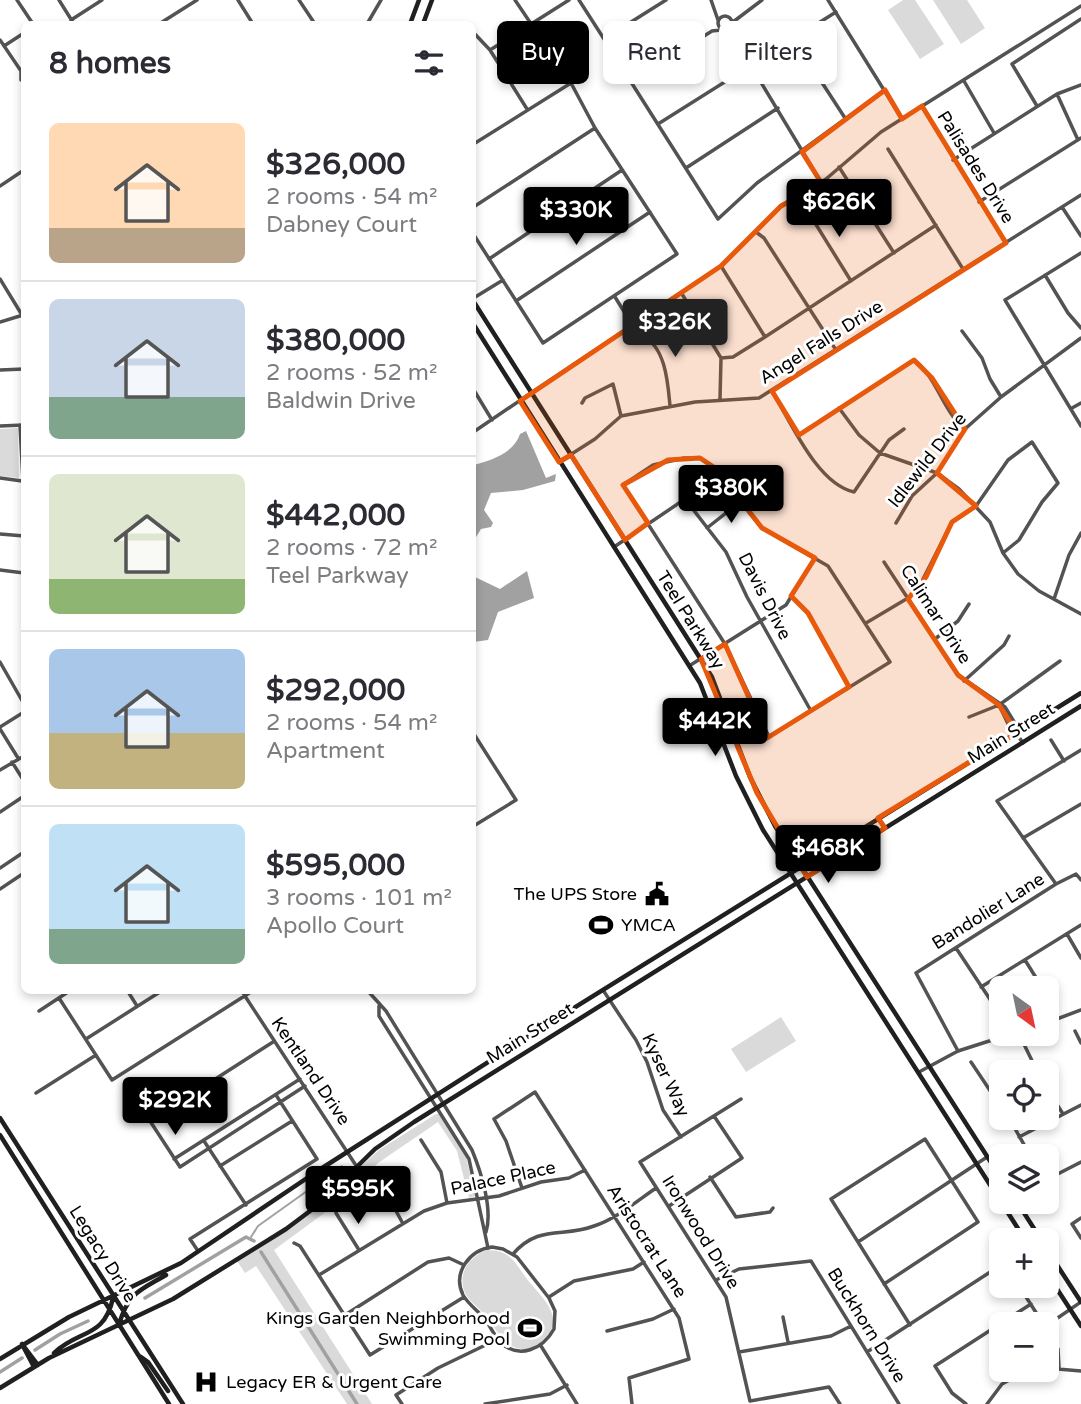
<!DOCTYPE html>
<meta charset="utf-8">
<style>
body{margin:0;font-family:"Varela Round",sans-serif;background:#f7f7f7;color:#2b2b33;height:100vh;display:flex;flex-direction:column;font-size:26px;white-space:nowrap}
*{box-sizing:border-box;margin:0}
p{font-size:23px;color:#7c7c81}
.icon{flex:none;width:38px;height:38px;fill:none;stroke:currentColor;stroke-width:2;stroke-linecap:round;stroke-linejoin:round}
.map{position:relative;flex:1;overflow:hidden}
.details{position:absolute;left:21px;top:21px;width:455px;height:973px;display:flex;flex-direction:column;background:#fff;border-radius:10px;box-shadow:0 4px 10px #0003}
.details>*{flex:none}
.banner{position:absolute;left:497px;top:21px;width:478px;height:63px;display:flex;gap:14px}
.needle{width:46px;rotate:147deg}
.tools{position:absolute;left:989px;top:976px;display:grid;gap:14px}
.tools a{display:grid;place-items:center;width:70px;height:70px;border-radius:10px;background:#fff;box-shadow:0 4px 10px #0003;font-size:35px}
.price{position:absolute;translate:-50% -60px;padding:0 16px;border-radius:7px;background:#000;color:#fff;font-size:23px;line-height:46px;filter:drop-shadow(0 2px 4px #0008)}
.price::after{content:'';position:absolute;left:50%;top:42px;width:21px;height:16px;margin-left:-10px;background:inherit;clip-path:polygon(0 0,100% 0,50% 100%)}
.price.on{background:#222;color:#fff}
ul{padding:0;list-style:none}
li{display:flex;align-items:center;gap:21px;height:175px;padding:0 28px}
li+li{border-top:2px solid #e1e1e2}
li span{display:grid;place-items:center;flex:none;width:196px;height:140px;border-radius:10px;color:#555}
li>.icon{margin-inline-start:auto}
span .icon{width:84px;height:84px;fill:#fffc;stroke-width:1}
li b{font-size:30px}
h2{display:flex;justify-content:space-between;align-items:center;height:84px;padding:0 28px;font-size:30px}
.tag{padding:0 24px;border-radius:10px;background:#fff;box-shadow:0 4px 10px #0003;font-size:24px;line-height:63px}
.tag.on{background:#000;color:#fff}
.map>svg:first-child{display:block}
.green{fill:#dadada}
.water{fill:#a1a1a1}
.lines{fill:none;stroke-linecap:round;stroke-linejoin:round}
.stream{stroke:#a1a1a1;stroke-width:2}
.canal{stroke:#a1a1a1;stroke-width:3.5}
.minor{stroke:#535353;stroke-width:3.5}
.tertiary{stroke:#535353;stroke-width:3.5}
.secondary{stroke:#202020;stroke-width:4.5}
.marked{fill:#e8590c;fill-opacity:0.2;stroke:#e8590c;stroke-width:5;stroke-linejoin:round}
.labels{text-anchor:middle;stroke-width:6;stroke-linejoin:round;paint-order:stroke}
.street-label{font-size:18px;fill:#000;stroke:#fff}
.poi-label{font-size:18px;fill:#000;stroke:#fff;text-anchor:end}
</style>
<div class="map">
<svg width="1081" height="1404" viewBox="0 0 1081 1404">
<rect width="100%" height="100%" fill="#fff"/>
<path class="green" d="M 903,0 L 915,0 L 944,44 L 920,59 L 888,10 Z
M 933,0 L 967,0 L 985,28 L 961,44 Z
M 18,428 L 19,478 L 0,476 L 0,429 Z
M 781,1017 L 796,1041 L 746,1072 L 731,1049 Z
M 436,1114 L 441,1114 L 466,1156 L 475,1196 L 469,1198 L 457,1151 L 438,1122 L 378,1163 L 327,1211 L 274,1250 L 372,1404 L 347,1404 L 256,1266 L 245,1273 L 237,1261 L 305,1217 L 379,1150 Z
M 487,1250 C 514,1250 516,1267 531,1284 C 546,1301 567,1322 541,1342 C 512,1364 498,1330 483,1313 C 477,1306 469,1301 465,1293 C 457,1273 469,1257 487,1250 Z"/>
<path class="water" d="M 526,431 L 546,478 L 556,474 L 555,481 L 523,490 L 491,493 L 484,510 L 493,523 L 491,527 L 481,529 L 473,542 L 473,465 C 490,461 514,453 520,434 Z
M 473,569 L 475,577 L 500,589 L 527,571 L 534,598 L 498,612 L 488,640 L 473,642 Z"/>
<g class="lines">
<path class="stream" d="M 251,1237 L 258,1226 L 342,1166"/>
<path class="canal" d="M 261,1252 L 357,1404
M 145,1298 L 246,1237 L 254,1241
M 35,1350 L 60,1334 L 88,1321
M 0,1372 L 22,1358"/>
<path class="minor" d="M 59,0 L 74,24
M 238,0 L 253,24
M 299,0 L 315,24
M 579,0 L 604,39 L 666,0
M 711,0 L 718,20
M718 23a7 7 0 1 1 14 0a7 7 0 1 1-14 0Z
M 71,20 L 102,0
M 733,22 L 762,0
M 159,24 L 197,0
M 367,24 L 381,0
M 721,30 L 712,31 L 631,82 L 718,219 L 757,183 L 885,90
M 472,31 L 490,50 L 527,109
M 725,31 L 733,36 L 821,182
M 793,38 L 845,118
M 0,40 L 21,71 L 21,80
M 4,46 L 24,33
M 490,50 L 569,0
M 964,81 L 994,133
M 1057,94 L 1078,140
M 922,106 L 1006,243
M 1037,106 L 1012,64 L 1081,19
M 658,124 L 836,12
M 472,145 L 571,83
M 888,149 L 963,269
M 953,160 L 1057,94 L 1081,85
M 839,167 L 894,253
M 686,168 L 778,108
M 0,186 L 24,170
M 979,202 L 1081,138
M 1062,207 L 1081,236
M 472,208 L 595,128
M 807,210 L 851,281
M 472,232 L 543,343 L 677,254 L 595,128 L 571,83 L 515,0
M 756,232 L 764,238 L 836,350
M 1081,253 L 1005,300 L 1081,426
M 489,259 L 622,170
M 721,266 L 765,337
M 1045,275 L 1068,313 L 1081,328
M 0,279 L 22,315
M 682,294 L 721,358 L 720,399
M 615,297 L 633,326
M 472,299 L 503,280
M 516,301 L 650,212
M 0,322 L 23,315
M 962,331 L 982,358 L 990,379 L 1001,397
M 642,336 C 666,346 668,385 670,406
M 721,358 L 733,357 L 765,337 L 936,225
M 0,370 L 24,369
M 472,387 L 492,420
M 772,391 C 791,422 817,484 854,492 L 889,440 L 904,429
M 582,403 L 585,398 L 613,384 L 621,416
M 839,408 L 859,435 L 880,453 L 937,473 L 959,489 L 990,522 L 1003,553 L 1018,574 L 1039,591 L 1081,614
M 1072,408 L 1081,403
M 20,425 L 23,481
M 0,426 L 24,425
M 472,433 L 531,393
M 799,435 L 914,360 C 938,378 942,411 965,429
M 684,458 L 700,458 L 715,468 L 762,528 L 828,566 L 890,662 L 769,737 L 725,644 L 623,485 L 653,465 Z
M 559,462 L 595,439 L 621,416 L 695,402 L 759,398 L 1081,195
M 0,478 L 22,481
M 896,523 L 912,496 L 937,473 L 965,429 L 1001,397 L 1081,338
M 707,528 L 740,502
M 0,534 L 24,536
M 614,547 L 685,499 L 726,552 L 747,597 L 811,711
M 884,562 L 958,675 L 1005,707 L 1016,725 L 1014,730
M 791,596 L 808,613 L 849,687
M 1054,599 L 1069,555 L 1081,533
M 866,623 L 908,598 L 919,587 L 952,522 L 976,506 L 1008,460 L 1032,442 L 1058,483 L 1042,502 L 1019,540 L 1003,553
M 935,639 L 958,621 L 969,604
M 0,662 L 24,704
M 689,666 L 786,605 L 815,558
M 964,681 L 1004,645 L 1009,636
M 999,705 L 1010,728 L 1014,730 L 1023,743
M 969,717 L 999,705 L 1060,661
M 0,727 L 24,712
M 0,729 L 18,758
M 472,731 L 516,800 L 472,827
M 1051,740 L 1064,761
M 12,762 L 24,781
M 0,770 L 24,756
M 0,812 L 24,796
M 1023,838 L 1081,804
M 1056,884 L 997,801 L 1081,750
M 1067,934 L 1081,958
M 956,948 L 1001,1016
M 1025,960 L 1043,989
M 981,987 L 1081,925
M 127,990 L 137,1006
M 241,990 L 357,1167
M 603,990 L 636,1040 L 647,1062 L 663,1110 L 681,1137
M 1046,995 L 1057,1020
M 59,998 L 112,1080 L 254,990
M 39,1011 L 71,990
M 1075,1031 L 1081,1043
M 1019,1034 L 1038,1073
M 86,1039 L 163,990
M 273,1042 L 150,1121 L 180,1167 L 305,1086
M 958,1051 L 916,973 L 1056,884 L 1076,874 L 1081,880
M 971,1062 L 1001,1107
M 1046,1087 L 1063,1114
M 36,1093 L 96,1055
M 741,1099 L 640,1162 L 726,1297 L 750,1401 L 829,1387 L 840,1404
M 1009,1118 L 1031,1157
M 1019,1137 L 1081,1105
M 421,1140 L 441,1172 L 447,1203
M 204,1141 L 246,1205
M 174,1159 L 300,1079
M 220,1166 L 292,1121
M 375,1172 L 402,1222
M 710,1177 L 736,1217 L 770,1212 L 773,1208
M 1046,1180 L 1081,1162
M 522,1188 L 506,1141 L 494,1119 L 535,1092 L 679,1318 L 689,1359 L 629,1378 L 632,1404
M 669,1206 L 742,1158 L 714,1116
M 336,1208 L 336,1213 L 359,1250
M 1081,1218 L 1072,1224 L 1081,1238
M 858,1242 L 987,1157
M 294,1243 L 300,1246 L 370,1355 L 464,1297
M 492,1247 L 503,1249 L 517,1257 L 549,1298 L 555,1311 L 554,1329 C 543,1349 519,1360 500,1342 C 494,1335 490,1326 485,1319 C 478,1311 468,1304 463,1295 C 452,1272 470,1250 492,1247 Z
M 198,1251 L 190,1239 L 317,1159 L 276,1095
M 513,1254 C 539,1224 563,1238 594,1226 C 616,1219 637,1201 656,1188
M 319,1275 L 424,1211 L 447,1203 L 499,1196 L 541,1182 L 569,1178 L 585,1170
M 716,1280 L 739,1269 L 811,1261 L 899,1404
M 884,1284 L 978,1222 L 925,1139 L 831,1199 L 910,1325
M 1019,1286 L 1044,1325
M 549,1297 L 574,1281 L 633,1269 L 644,1262
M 345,1315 L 428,1262 L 449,1258 L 464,1265
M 783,1317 L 788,1342
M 1046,1326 L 1081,1302
M 1046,1329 L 1058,1349 L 1059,1368
M 607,1331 L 653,1319 L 674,1309
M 541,1346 L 577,1404
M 739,1352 L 831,1336 L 851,1326
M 867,1352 L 1001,1265
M 1046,1368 L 1081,1371
M 402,1404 L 396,1395 L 438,1368 L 498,1339
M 485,1404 L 550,1394 L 567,1385
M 966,1404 L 952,1393 L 935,1366 L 1031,1304
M 987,1404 L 1002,1384 L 1028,1370"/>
<path class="tertiary" d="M 17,0 L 33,24
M 828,0 L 902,119
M 531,393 L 721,266 L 781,206 L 826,179 L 881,132 L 1081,6
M 0,570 L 24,573
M 0,868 L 24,852
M 0,889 L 24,873
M 367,990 L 386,1011 L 472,1150 C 481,1172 493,1209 486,1232
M 379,1006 L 379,1016 L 469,1159 L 488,1248
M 1046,1023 L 1081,1010
M 919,1072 L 958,1051 L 1011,1034"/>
<path class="secondary" d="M 410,24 L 419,0
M 423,24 L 432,0
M 472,299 L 712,677 L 750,777 L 775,826 L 1001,1178
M 472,322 L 700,683 L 736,776 L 763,830 L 1001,1202
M 0,1118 L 183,1404
M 0,1135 L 169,1404
M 1001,1202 L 1026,1241
M 1017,1202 L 1042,1241
M 1046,1248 L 1081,1302
M 1046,1272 L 1081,1326
M 119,1324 C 129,1292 139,1291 166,1275
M 22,1344 L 38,1365
M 24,1348 L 34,1367
M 54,1353 C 79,1329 104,1339 113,1298
M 141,1357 L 148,1362 L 168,1391
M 0,1359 L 69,1317 L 181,1263 L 319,1170 L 540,1029 L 1081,693
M 0,1388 L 49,1358 L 173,1299 L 286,1229 L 318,1205 L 375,1149 L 414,1122 L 1081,706"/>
</g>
<path class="marked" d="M 885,90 L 902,119 L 922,106 L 1006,243 L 772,391 L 799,435 L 914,360 L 932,378 L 965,429 L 937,473 L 976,506 L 952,522 L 926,577 L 908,599 L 958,675 L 999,705 L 1017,733 L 878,818 L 885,828 L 807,877 L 757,793 L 701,659 L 725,644 L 767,738 L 849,687 L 808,613 L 791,596 L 815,558 L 762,528 L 715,468 L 700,458 L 668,460 L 623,485 L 648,523 L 625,540 L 571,455 L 559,462 L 520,401 L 721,266 L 781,206 L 822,184 L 802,152 Z"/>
<defs>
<g id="civic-bare" transform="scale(1.89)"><path d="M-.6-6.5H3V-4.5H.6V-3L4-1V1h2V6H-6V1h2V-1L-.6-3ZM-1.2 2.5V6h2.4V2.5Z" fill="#000" stroke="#fff" stroke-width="2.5" paint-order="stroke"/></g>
<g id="stadium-bare" transform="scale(1.89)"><path d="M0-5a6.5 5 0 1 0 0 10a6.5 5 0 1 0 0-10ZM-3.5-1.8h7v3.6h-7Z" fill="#000" stroke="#fff" stroke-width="2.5" paint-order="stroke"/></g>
<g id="hospital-bare" transform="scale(1.89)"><path d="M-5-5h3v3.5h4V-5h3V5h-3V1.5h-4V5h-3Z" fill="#000" stroke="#fff" stroke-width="2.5" paint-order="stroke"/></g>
</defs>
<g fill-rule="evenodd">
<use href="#civic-bare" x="657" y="894"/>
<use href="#stadium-bare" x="601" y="925"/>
<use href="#stadium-bare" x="530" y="1328"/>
<use href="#hospital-bare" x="206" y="1382"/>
</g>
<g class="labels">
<g class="street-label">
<text transform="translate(976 167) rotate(58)" y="6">Palisades Drive</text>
<text transform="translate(821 342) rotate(-32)" y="6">Angel Falls Drive</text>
<text transform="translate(927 460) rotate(-52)" y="6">Idlewild Drive</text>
<text transform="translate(765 596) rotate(63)" y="6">Davis Drive</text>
<text transform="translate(936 614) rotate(57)" y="6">Calimar Drive</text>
<text transform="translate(691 620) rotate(58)" y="6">Teel Parkway</text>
<text transform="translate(1011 733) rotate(-32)" y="6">Main Street</text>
<text transform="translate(988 911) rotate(-32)" y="6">Bandolier Lane</text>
<text transform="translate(530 1033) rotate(-32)" y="6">Main Street</text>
<text transform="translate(311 1071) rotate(56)" y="6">Kentland Drive</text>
<text transform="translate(666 1075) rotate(65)" y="6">Kyser Way</text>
<text transform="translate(503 1178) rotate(-12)" y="6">Palace Place</text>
<text transform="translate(701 1232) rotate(58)" y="6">Ironwood Drive</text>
<text transform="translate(647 1241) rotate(57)" y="6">Aristocrat Lane</text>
<text transform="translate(103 1254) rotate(58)" y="6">Legacy Drive</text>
<text transform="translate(867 1325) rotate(58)" y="6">Buckhorn Drive</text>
</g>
<g class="poi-label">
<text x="637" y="900">The UPS Store</text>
<text x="621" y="931" text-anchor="start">YMCA</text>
<text x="510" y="1324">Kings Garden Neighborhood<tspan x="510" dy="21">Swimming Pool</tspan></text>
<text x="226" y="1388" text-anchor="start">Legacy ER &amp; Urgent Care</text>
</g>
</g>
</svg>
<div class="tools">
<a><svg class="needle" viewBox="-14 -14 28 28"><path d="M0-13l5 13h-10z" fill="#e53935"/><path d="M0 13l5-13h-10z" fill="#7c7c81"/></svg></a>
<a><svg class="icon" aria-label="locate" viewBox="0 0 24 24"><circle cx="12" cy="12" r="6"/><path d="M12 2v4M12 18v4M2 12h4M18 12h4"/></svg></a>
<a><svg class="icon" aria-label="layers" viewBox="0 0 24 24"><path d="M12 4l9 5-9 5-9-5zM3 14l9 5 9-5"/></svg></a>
<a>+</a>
<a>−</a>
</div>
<b class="price" style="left:839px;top:239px">$626K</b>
<b class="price" style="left:576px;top:247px">$330K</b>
<b class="price on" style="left:675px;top:359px">$326K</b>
<b class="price" style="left:731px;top:525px">$380K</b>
<b class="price" style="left:715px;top:758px">$442K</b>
<b class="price" style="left:828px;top:885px">$468K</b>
<b class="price" style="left:175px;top:1137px">$292K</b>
<b class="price" style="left:358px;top:1226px">$595K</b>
<div class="banner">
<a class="tag on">Buy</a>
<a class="tag">Rent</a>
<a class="tag">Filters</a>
</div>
<section class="details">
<h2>8 homes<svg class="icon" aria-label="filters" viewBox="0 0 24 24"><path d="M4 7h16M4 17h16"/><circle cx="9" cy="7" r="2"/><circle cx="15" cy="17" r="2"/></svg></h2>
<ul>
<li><span style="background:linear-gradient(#ffd9b3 75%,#b9a48a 0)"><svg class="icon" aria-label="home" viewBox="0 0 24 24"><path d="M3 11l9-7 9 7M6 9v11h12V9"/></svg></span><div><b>$326,000</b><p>2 rooms · 54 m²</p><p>Dabney Court</p></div></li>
<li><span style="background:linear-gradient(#c9d6e8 70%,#7fa58c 0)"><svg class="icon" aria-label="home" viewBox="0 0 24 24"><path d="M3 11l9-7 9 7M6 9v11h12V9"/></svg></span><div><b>$380,000</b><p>2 rooms · 52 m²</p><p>Baldwin Drive</p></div></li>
<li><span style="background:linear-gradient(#dfe7d0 75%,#8fb573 0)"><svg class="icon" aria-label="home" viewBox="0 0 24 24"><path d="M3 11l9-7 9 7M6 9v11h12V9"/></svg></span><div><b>$442,000</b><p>2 rooms · 72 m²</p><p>Teel Parkway</p></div></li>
<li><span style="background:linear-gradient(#a9c7e8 60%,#c2b280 0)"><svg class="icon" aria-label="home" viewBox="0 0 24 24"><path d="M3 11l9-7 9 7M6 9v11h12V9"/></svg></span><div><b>$292,000</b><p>2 rooms · 54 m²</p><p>Apartment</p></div></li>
<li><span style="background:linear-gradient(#bfe0f5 75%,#7fa58c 0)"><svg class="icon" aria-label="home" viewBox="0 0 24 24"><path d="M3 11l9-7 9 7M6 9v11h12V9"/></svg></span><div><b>$595,000</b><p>3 rooms · 101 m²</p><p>Apollo Court</p></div></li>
</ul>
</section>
</div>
